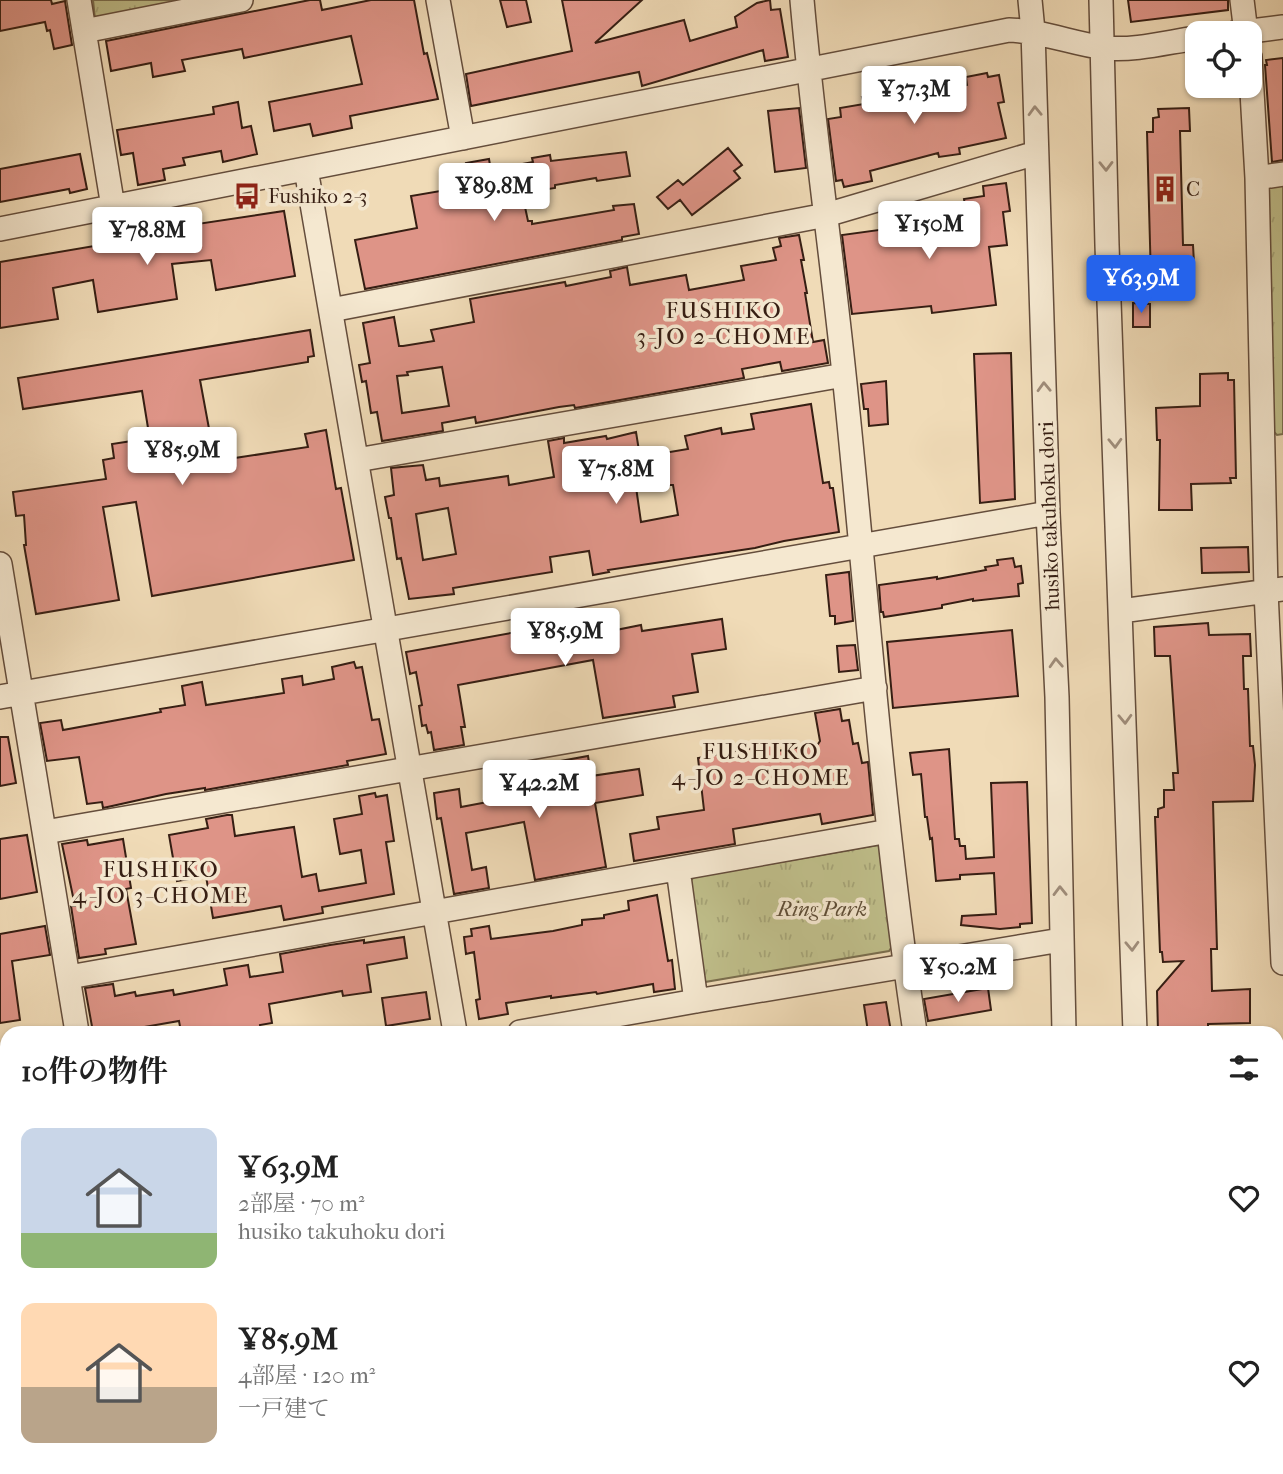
<!DOCTYPE html>
<html lang="ja">
<meta charset="utf-8">
<style>
body{margin:0;font-family:"IM FELL French Canon","Noto Serif JP",serif;background:#f6f6f6;color:#222;height:100vh;display:flex;flex-direction:column;font-size:26px;white-space:nowrap}
*{box-sizing:border-box;margin:0}
p{font-size:23px;color:#767676}
.icon{flex:none;width:38px;height:38px;fill:none;stroke:currentColor;stroke-width:2;stroke-linecap:round;stroke-linejoin:round}
.map{position:relative;flex:1;overflow:hidden}
.panel{position:absolute;left:0px;top:1026px;width:1284px;height:450px;display:flex;flex-direction:column;background:#fff;border-radius:21px 21px 0 0;box-shadow:0 2px 5px #0004}
.panel>*{flex:none}
.tools{position:absolute;left:1185px;top:21px;display:grid;gap:14px}
.tools a{display:grid;place-items:center;width:77px;height:77px;border-radius:14px;background:#fff;box-shadow:0 2px 5px #0004;font-size:35px}
.price{position:absolute;translate:-50% -60px;padding:0 16px;border-radius:7px;background:#fff;color:#222;font-size:23px;line-height:46px;filter:drop-shadow(0 2px 4px #0008)}
.price::after{content:'';position:absolute;left:50%;top:42px;width:21px;height:16px;margin-left:-10px;background:inherit;clip-path:polygon(0 0,100% 0,50% 100%)}
.price.active{background:#2563eb;color:#fff}
ul{padding:0;list-style:none}
li{display:flex;align-items:center;gap:21px;height:175px;padding:0 21px}
li span{display:grid;place-items:center;flex:none;width:196px;height:140px;border-radius:14px;color:#555}
li>.icon{margin-inline-start:auto}
span .icon{width:84px;height:84px;fill:#fffc;stroke-width:1}
li b{font-size:30px}
h2{display:flex;justify-content:space-between;align-items:center;height:84px;padding:0 21px;font-size:30px}
.map>svg:first-child{display:block}
.park{fill:url(#park-tufts);stroke:#7a6e4e;stroke-width:2}
.building{fill:#de9487;stroke:#361e13;stroke-width:2;fill-rule:evenodd}
.lines{fill:none;stroke-linecap:round;stroke-linejoin:round}
.minor-casing{stroke:#644d3c;stroke-width:26}
.minor{stroke:#f5e8d0;stroke-width:23}
.oneway{stroke:#9f8d7b}
.labels{text-anchor:middle;stroke-width:7;stroke-linejoin:round;paint-order:stroke}
.poi-label{font-size:21px;fill:#361e13;stroke:#f5e8d0;text-anchor:start}
.street-label{font-size:21px;fill:#361e13;stroke:#f5e8d0}
.park-label{font-size:21px;font-style:italic;fill:#5f4e37;stroke:#f5e8d0}
.neighbourhood-label{font-size:23px;letter-spacing:2px;fill:#361e13;stroke:#f5e8d0}
</style>
<div class="map">
<svg width="1283" height="1474" viewBox="0 0 1283 1474">
<defs>
<pattern id="park-tufts" width="24" height="20" patternUnits="userSpaceOnUse" patternTransform="scale(1.75)"><rect width="24" height="20" fill="#bfbe8a"/><path d="M3 7l-1-3M5 7V3M7 7l1-3M15 17l-1-3M17 17v-4M19 17l1-3" fill="none" stroke="#a5a376"/></pattern>
</defs>
<rect width="100%" height="100%" fill="#f0dbb7"/>
<filter id="stains"><feTurbulence type="fractalNoise" baseFrequency=".00286" numOctaves="4"/><feColorMatrix values="0 0 0 0 .2 0 0 0 0 .09 0 0 0 0 .02 0 0 0 .5 -.17"/></filter>
<radialGradient id="worn" r=".72"><stop offset=".6" stop-color="#630" stop-opacity="0"/><stop offset="1" stop-color="#630" stop-opacity=".3"/></radialGradient>
<path class="park" d="M 93,0 L 185,0 L 95,19 Z
M 1283,185 L 1283,434 L 1277,435 L 1271,429 L 1263,193 L 1271,187 Z
M 878,845 L 883,850 L 893,945 L 889,951 L 705,982 L 690,881 L 694,877 Z"/>
<path class="building" d="M 0,0 L 51,0 L 52,4 L 65,1 L 72,45 L 54,49 L 50,30 L 47,31 L 45,22 L 0,31 Z
M 310,0 L 320,0 L 322,10 L 371,0 L 414,0 L 424,54 L 427,53 L 438,99 L 350,116 L 352,128 L 313,136 L 310,124 L 274,131 L 269,102 L 362,84 L 351,36 L 244,58 L 242,49 L 182,60 L 185,71 L 153,77 L 151,63 L 111,71 L 106,41 Z
M 500,0 L 526,0 L 531,22 L 507,27 Z
M 562,0 L 642,0 L 595,43 L 684,20 L 690,41 L 737,27 L 735,17 L 757,3 L 770,0 L 771,10 L 780,9 L 788,57 L 765,61 L 763,50 L 642,86 L 639,72 L 471,106 L 466,74 L 572,51 Z
M 1128,0 L 1228,0 L 1228,10 L 1131,22 Z
M 1283,58 L 1283,160 L 1272,162 L 1265,65 L 1267,65 L 1266,60 Z
M 987,73 L 988,77 L 999,75 L 1004,102 L 998,103 L 1006,138 L 959,148 L 960,154 L 939,157 L 938,153 L 870,171 L 872,181 L 844,187 L 842,180 L 836,181 L 828,119 L 841,117 L 840,108 L 864,104 L 862,97 L 918,85 L 920,94 L 967,85 L 966,77 Z
M 238,102 L 242,128 L 251,126 L 257,154 L 223,162 L 221,151 L 183,158 L 185,165 L 163,169 L 165,180 L 138,185 L 133,153 L 121,155 L 117,130 L 214,114 L 213,107 Z
M 799,108 L 806,168 L 775,172 L 768,111 Z
M 1189,108 L 1190,131 L 1180,131 L 1183,245 L 1193,245 L 1194,263 L 1184,264 L 1181,280 L 1151,280 L 1147,132 L 1153,132 L 1153,118 L 1159,117 L 1158,109 Z
M 728,148 L 742,165 L 734,171 L 740,178 L 692,215 L 680,200 L 668,209 L 657,197 L 678,180 L 683,185 Z
M 626,152 L 630,176 L 597,181 L 596,178 L 555,185 L 555,188 L 522,193 L 528,221 L 532,221 L 532,224 L 614,210 L 613,206 L 634,204 L 639,234 L 622,237 L 622,240 L 365,289 L 355,240 L 417,228 L 411,196 L 470,186 L 466,163 L 489,159 L 492,177 L 523,171 L 522,164 L 533,162 L 532,158 L 550,155 L 551,161 Z
M 80,154 L 87,189 L 70,193 L 69,189 L 0,202 L 0,169 Z
M 1006,183 L 1010,211 L 1003,212 L 1007,245 L 989,247 L 996,305 L 932,313 L 931,306 L 852,314 L 842,235 L 967,218 L 964,199 L 984,196 L 983,186 Z
M 284,211 L 295,276 L 216,290 L 211,260 L 172,264 L 177,299 L 98,312 L 93,280 L 53,288 L 58,319 L 0,328 L 0,262 L 177,232 L 177,227 Z
M 799,235 L 804,260 L 801,260 L 807,293 L 805,293 L 813,342 L 824,340 L 828,363 L 782,371 L 780,362 L 742,369 L 744,378 L 575,408 L 574,405 L 559,407 L 476,423 L 475,417 L 442,423 L 443,431 L 382,441 L 377,412 L 371,413 L 366,381 L 362,382 L 359,365 L 370,363 L 363,323 L 394,317 L 399,346 L 403,346 L 434,341 L 431,330 L 474,322 L 470,299 L 565,282 L 566,286 L 611,277 L 610,271 L 627,267 L 630,285 L 686,275 L 689,290 L 744,280 L 741,266 L 776,260 L 773,248 L 781,246 L 779,238 ZM 442,367 L 449,406 L 402,413 L 397,376 L 408,375 L 407,372 Z
M 1133,303 L 1150,304 L 1150,327 L 1133,327 Z
M 310,330 L 314,356 L 308,357 L 308,362 L 200,380 L 215,461 L 308,447 L 305,434 L 326,430 L 336,489 L 341,488 L 354,560 L 152,596 L 136,502 L 103,507 L 119,600 L 36,614 L 24,545 L 26,545 L 24,515 L 16,516 L 13,492 L 106,479 L 103,460 L 114,458 L 112,444 L 145,439 L 150,471 L 200,464 L 182,428 L 149,434 L 142,391 L 23,409 L 18,378 Z
M 1011,353 L 1015,499 L 980,503 L 974,354 Z
M 1228,373 L 1228,380 L 1234,380 L 1236,478 L 1230,478 L 1231,483 L 1191,484 L 1192,510 L 1159,510 L 1160,440 L 1157,440 L 1156,408 L 1200,406 L 1200,374 Z
M 886,381 L 888,424 L 869,426 L 868,409 L 864,409 L 861,384 Z
M 811,404 L 823,483 L 829,482 L 830,488 L 833,488 L 839,532 L 784,541 L 755,548 L 608,570 L 609,572 L 593,575 L 589,551 L 550,557 L 552,572 L 453,588 L 454,594 L 409,599 L 401,558 L 397,559 L 391,518 L 389,518 L 385,497 L 394,495 L 391,468 L 423,465 L 426,480 L 439,478 L 440,486 L 508,476 L 509,485 L 554,477 L 548,441 L 564,438 L 564,443 L 606,436 L 607,439 L 636,432 L 640,457 L 688,449 L 685,436 L 721,428 L 722,434 L 754,429 L 751,414 ZM 668,482 L 669,485 L 673,485 L 678,515 L 641,522 L 636,487 ZM 448,508 L 456,554 L 423,560 L 416,514 Z
M 1248,547 L 1249,572 L 1202,573 L 1201,548 Z
M 1013,558 L 1015,567 L 1021,566 L 1023,583 L 1018,584 L 1019,596 L 973,601 L 973,599 L 942,605 L 942,608 L 884,617 L 883,612 L 881,612 L 879,585 L 937,577 L 937,579 L 986,570 L 985,567 L 998,565 L 997,560 Z
M 849,572 L 853,621 L 835,624 L 835,616 L 830,616 L 826,575 Z
M 722,619 L 726,649 L 692,654 L 698,692 L 673,696 L 675,707 L 603,718 L 593,660 L 458,685 L 465,727 L 461,727 L 464,745 L 434,750 L 431,732 L 428,733 L 426,725 L 422,726 L 419,706 L 422,705 L 416,672 L 410,674 L 406,652 L 583,620 L 586,636 L 641,625 L 642,631 Z
M 1208,623 L 1209,635 L 1250,634 L 1251,656 L 1243,656 L 1244,689 L 1248,689 L 1250,746 L 1253,746 L 1255,765 L 1253,801 L 1213,802 L 1217,949 L 1211,949 L 1212,991 L 1250,989 L 1250,1023 L 1208,1024 L 1208,1032 L 1158,1032 L 1157,991 L 1183,961 L 1163,962 L 1162,952 L 1160,952 L 1155,817 L 1158,817 L 1158,809 L 1164,807 L 1164,790 L 1174,790 L 1173,773 L 1178,773 L 1170,656 L 1155,656 L 1154,627 Z
M 1012,630 L 1018,696 L 893,708 L 887,642 Z
M 855,645 L 858,670 L 839,672 L 837,646 Z
M 354,662 L 356,668 L 362,667 L 372,720 L 379,719 L 386,754 L 347,761 L 348,765 L 205,790 L 205,788 L 166,794 L 103,808 L 102,802 L 87,804 L 79,757 L 47,761 L 40,723 L 61,720 L 63,730 L 161,712 L 160,709 L 185,705 L 182,686 L 202,682 L 206,705 L 284,693 L 282,679 L 302,676 L 303,685 L 334,679 L 332,667 Z
M 840,709 L 842,721 L 849,720 L 853,744 L 858,743 L 862,763 L 868,762 L 873,815 L 822,824 L 820,814 L 733,829 L 735,844 L 634,861 L 630,834 L 659,829 L 657,817 L 704,810 L 698,758 L 776,744 L 777,751 L 818,744 L 820,741 L 815,713 Z
M 0,737 L 8,737 L 16,783 L 0,786 Z
M 949,749 L 955,839 L 959,839 L 960,846 L 965,846 L 966,859 L 994,857 L 991,783 L 1027,782 L 1032,923 L 1020,924 L 1020,927 L 1000,929 L 961,925 L 962,916 L 996,914 L 994,873 L 960,875 L 960,879 L 936,881 L 932,838 L 930,839 L 927,817 L 925,817 L 921,774 L 913,775 L 910,753 Z
M 588,756 L 591,776 L 639,769 L 643,795 L 595,803 L 606,867 L 535,880 L 524,822 L 466,833 L 472,870 L 486,867 L 489,888 L 454,894 L 441,818 L 437,819 L 434,793 L 459,789 L 461,807 L 519,796 L 515,774 L 523,773 L 522,768 Z
M 375,793 L 376,797 L 387,795 L 394,841 L 386,842 L 394,894 L 322,907 L 323,913 L 284,920 L 281,906 L 213,918 L 206,876 L 177,881 L 169,835 L 208,828 L 206,819 L 227,815 L 232,815 L 235,836 L 294,827 L 302,877 L 316,874 L 319,891 L 366,883 L 361,850 L 340,854 L 334,819 L 362,814 L 359,796 Z
M 27,835 L 37,892 L 0,899 L 0,839 Z
M 123,839 L 131,888 L 126,889 L 136,944 L 105,949 L 106,954 L 79,958 L 71,906 L 75,906 L 62,844 L 87,840 L 88,845 Z
M 657,895 L 668,961 L 672,960 L 675,989 L 654,992 L 653,984 L 597,994 L 596,992 L 551,998 L 551,996 L 506,1003 L 508,1014 L 479,1019 L 476,1000 L 480,999 L 474,952 L 466,954 L 464,937 L 472,936 L 471,929 L 489,926 L 491,939 L 553,931 L 582,925 L 582,920 L 604,918 L 604,915 L 629,910 L 628,901 Z
M 45,926 L 50,955 L 12,961 L 20,1020 L 0,1023 L 0,934 Z
M 404,937 L 407,958 L 367,965 L 371,992 L 343,996 L 342,991 L 269,1004 L 272,1023 L 260,1025 L 261,1032 L 181,1032 L 179,1021 L 121,1031 L 121,1032 L 93,1032 L 85,988 L 113,984 L 115,996 L 135,992 L 136,996 L 173,990 L 174,995 L 227,985 L 224,969 L 248,965 L 250,977 L 283,972 L 280,954 L 330,945 L 364,940 L 364,943 Z
M 988,988 L 991,1010 L 928,1021 L 924,999 Z
M 426,992 L 430,1019 L 386,1026 L 382,998 Z
M 886,1002 L 891,1032 L 868,1032 L 864,1005 Z"/>
<g class="lines">
<g class="minor-casing">
<path id="minor" d="M 79,0 L 113,207
M 438,0 L 463,138
M 802,0 C 813,125 831,249 844,374 C 867,593 882,814 915,1032
M 1030,0 L 1033,31 L 1048,513 L 1057,697 L 1064,1032
M 1101,0 L 1107,245 L 1135,1032
M 1242,0 L 1246,33
M 84,31 L 241,0
M 1235,33 L 1283,27
M 1250,57 L 1257,178 L 1266,591 L 1283,963
M 306,169 L 455,1032
M 1257,178 L 1283,174
M 0,229 L 1009,30 C 1043,31 1073,44 1105,48 C 1135,51 1168,42 1197,38
M 331,310 L 826,215 L 1036,153
M 357,460 L 844,375
M 0,564 L 77,1032
M 1121,611 L 1283,589
M 0,697 L 1048,513
M 45,832 L 875,688
M 678,869 L 696,1001
M 69,977 L 889,831
M 520,1032 L 696,1001 L 1061,940
M 1278,1092 L 1283,1091
M 0,1123 L 7,1122
M 148,1468 L 149,1474
M 530,1468 L 532,1474
M 958,1468 L 959,1474
M 1117,1468 L 1119,1474
M 1185,1468 L 1187,1474
M 426,1474 L 458,1468"/>
</g>
<use href="#minor" class="minor"/>
</g>
<defs><path id="oneway-chevron" d="M-2-3.5L2.5 0L-2 3.5" fill="none" stroke-width="1.6" stroke-linecap="round" stroke-linejoin="round" transform="scale(1.75)"/></defs>
<g class="oneway">
<use href="#oneway-chevron" transform="translate(1035 111) rotate(-92)"/>
<use href="#oneway-chevron" transform="translate(1106 166) rotate(89)"/>
<use href="#oneway-chevron" transform="translate(1044 387) rotate(-92)"/>
<use href="#oneway-chevron" transform="translate(1115 443) rotate(88)"/>
<use href="#oneway-chevron" transform="translate(1056 663) rotate(-93)"/>
<use href="#oneway-chevron" transform="translate(1125 719) rotate(88)"/>
<use href="#oneway-chevron" transform="translate(1060 891) rotate(-91)"/>
<use href="#oneway-chevron" transform="translate(1132 946) rotate(88)"/>
</g>
<defs>
<g id="building-bare" transform="scale(2.1)"><path d="M-4-6H4V6H1V3H-1V6H-4ZM-2.5-4.3h1.7v1.8h-1.7ZM.8-4.3h1.7v1.8H.8ZM-2.5-1h1.7V.8h-1.7ZM.8-1h1.7V.8H.8Z" fill="#8f2418" stroke="#f5e8d0" stroke-width="2.5" paint-order="stroke"/></g>
<g id="bus-bare" transform="scale(2.1)"><path d="M-5-6H5V4H4V6H2V4H-2V6H-4V4H-5ZM-3.5-4V0h7V-4ZM-3.5 1.2v1.5H-2V1.2ZM2 1.2v1.5H3.5V1.2Z" fill="#8f2418" stroke="#f5e8d0" stroke-width="2.5" paint-order="stroke"/></g>
</defs>
<g fill-rule="evenodd">
<use href="#building-bare" x="1165" y="189"/>
<use href="#bus-bare" x="247" y="196"/>
</g>
<g class="labels">
<g class="poi-label">
<text x="1186" y="196">C</text>
<text x="268" y="203">Fushiko 2-3</text>
</g>
<g class="street-label">
<text transform="translate(1049 516) rotate(-92)" y="7">husiko takuhoku dori</text>
</g>
<g class="park-label">
<text x="822" y="916">Ring Park</text>
</g>
<g class="neighbourhood-label">
<text x="724" y="318">FUSHIKO<tspan x="724" dy="26">3-JO 2-CHOME</tspan></text>
<text x="761" y="759">FUSHIKO<tspan x="761" dy="26">4-JO 2-CHOME</tspan></text>
<text x="161" y="877">FUSHIKO<tspan x="161" dy="26">4-JO 3-CHOME</tspan></text>
</g>
</g>
<rect width="100%" height="100%" filter="url(#stains)"/>
<rect width="100%" height="100%" fill="url(#worn)"/>
</svg>
<div class="tools">
<a><svg class="icon" aria-label="locate" viewBox="0 0 24 24"><circle cx="12" cy="12" r="6"/><path d="M12 2v4M12 18v4M2 12h4M18 12h4"/></svg></a>
</div>
<b class="price" style="left:914px;top:126px">¥37.3M</b>
<b class="price" style="left:494px;top:223px">¥89.8M</b>
<b class="price" style="left:929px;top:261px">¥150M</b>
<b class="price" style="left:147px;top:267px">¥78.8M</b>
<b class="price active" style="left:1141px;top:315px">¥63.9M</b>
<b class="price" style="left:182px;top:487px">¥85.9M</b>
<b class="price" style="left:616px;top:506px">¥75.8M</b>
<b class="price" style="left:565px;top:668px">¥85.9M</b>
<b class="price" style="left:539px;top:820px">¥42.2M</b>
<b class="price" style="left:958px;top:1004px">¥50.2M</b>
<section class="panel">
<h2>10件の物件<svg class="icon" aria-label="filters" viewBox="0 0 24 24"><path d="M4 7h16M4 17h16"/><circle cx="9" cy="7" r="2"/><circle cx="15" cy="17" r="2"/></svg></h2>
<ul>
<li><span style="background:linear-gradient(#c9d6e8 75%,#8fb573 0)"><svg class="icon" aria-label="home" viewBox="0 0 24 24"><path d="M3 11l9-7 9 7M6 9v11h12V9"/></svg></span><div><b>¥63.9M</b><p>2部屋 · 70 m²</p><p>husiko takuhoku dori</p></div><svg class="icon" aria-label="heart" viewBox="0 0 24 24"><path d="M12 20l-8-8c-3-5 5-10 8-4 3-6 11-1 8 4z"/></svg></li>
<li><span style="background:linear-gradient(#ffd9b3 60%,#b9a48a 0)"><svg class="icon" aria-label="home" viewBox="0 0 24 24"><path d="M3 11l9-7 9 7M6 9v11h12V9"/></svg></span><div><b>¥85.9M</b><p>4部屋 · 120 m²</p><p>一戸建て</p></div><svg class="icon" aria-label="heart" viewBox="0 0 24 24"><path d="M12 20l-8-8c-3-5 5-10 8-4 3-6 11-1 8 4z"/></svg></li>
</ul>
</section>
</div>
